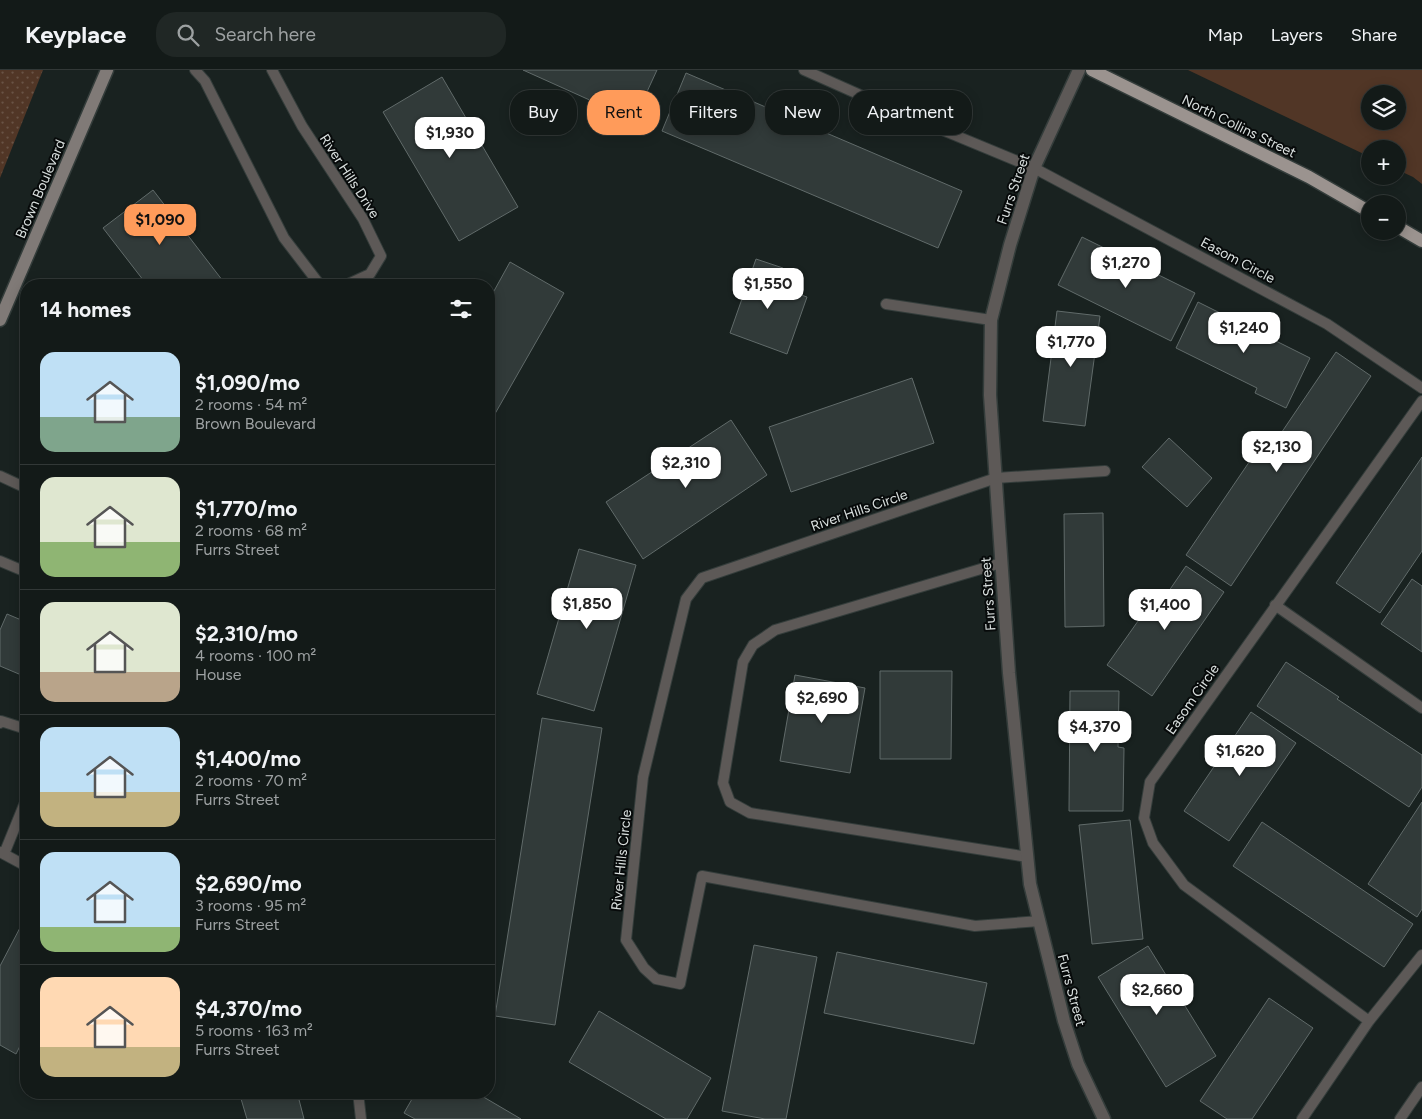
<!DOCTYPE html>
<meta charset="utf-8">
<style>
body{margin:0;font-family:Figtree,sans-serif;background:#202725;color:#f1f3f6;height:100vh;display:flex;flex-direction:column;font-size:19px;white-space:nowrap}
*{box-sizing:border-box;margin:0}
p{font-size:16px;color:#9da1a2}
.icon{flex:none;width:28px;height:28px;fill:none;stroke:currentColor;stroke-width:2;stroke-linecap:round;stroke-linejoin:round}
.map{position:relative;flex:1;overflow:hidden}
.sheet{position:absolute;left:20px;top:209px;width:475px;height:820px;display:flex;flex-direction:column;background:#131a18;border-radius:20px;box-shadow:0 2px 12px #0003,0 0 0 1px #323837}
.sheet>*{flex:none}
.banner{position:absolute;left:510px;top:20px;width:475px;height:45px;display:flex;gap:10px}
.fabs{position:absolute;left:1361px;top:15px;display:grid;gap:10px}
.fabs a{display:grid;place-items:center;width:45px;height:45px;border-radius:50%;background:#131a18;box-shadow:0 2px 12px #0003,0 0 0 1px #323837;font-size:25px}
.price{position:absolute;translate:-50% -42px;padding:0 11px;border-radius:10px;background:#fff;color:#222;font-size:16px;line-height:32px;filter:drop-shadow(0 1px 2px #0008)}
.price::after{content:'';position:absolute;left:50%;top:30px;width:15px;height:11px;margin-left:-8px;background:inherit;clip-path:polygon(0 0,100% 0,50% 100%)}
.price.selected{background:#ff9b5a;color:#111}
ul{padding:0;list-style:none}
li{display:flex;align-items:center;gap:15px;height:125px;padding:0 20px}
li+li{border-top:1px solid #323837}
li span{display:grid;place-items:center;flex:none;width:140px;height:100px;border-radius:15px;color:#555}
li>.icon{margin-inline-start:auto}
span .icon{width:60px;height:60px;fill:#fffc;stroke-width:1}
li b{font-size:21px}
h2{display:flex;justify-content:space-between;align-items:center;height:60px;padding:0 20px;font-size:21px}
.chip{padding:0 18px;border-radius:20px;background:#131a18;box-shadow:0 2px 12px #0003,0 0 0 1px #323837;font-size:18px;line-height:45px}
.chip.selected{background:#ff9b5a;color:#111}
header{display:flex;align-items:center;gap:30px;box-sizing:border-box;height:70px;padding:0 25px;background:#131a18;border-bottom:1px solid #323837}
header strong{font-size:24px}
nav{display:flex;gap:28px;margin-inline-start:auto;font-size:18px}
.search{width:350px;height:45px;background:#202725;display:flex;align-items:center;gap:12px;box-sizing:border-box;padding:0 18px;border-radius:20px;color:#9da1a2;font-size:19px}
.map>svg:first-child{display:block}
.green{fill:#513626;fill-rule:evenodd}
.park{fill:url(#park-dots)}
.building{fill:#313a39;stroke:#616b6a}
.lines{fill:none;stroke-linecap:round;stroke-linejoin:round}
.lane-casing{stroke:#343d3b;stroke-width:12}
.street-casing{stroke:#343d3b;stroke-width:15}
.secondary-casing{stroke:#343d3b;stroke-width:15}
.primary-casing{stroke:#343d3b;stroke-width:15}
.lane{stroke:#5d5957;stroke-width:10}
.street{stroke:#5d5957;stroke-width:12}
.secondary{stroke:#807a77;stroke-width:12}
.primary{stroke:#9b938f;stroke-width:12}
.labels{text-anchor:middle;stroke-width:4;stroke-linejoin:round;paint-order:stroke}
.street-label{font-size:14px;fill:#dae0df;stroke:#070a0a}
</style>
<header>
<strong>Keyplace</strong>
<div class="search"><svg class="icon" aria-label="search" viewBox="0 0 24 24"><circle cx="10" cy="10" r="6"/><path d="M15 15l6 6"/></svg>Search here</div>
<nav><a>Map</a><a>Layers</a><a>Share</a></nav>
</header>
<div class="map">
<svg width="1422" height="1049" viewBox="0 0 1422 1049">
<defs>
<pattern id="park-dots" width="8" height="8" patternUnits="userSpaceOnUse" patternTransform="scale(1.25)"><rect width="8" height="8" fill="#513626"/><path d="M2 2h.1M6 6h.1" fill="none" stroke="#695345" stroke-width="1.8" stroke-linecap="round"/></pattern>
</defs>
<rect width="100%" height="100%" fill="#192220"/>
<path class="green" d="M 1188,0 L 1422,0 L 1422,114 L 1413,107 L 1398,100 L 1398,79 L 1370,79 L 1370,87 ZM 1370,24 L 1398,24 L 1398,51 L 1370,51 Z"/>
<path class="park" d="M 0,0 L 43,0 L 0,108 Z"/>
<path class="building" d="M 523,0 L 657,0 L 634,50 Z
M 686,3 L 962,121 L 938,178 L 662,61 Z
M 442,7 L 518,137 L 459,171 L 383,42 Z
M 153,120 L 226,215 L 147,215 L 103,158 Z
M 1082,167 L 1195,223 L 1171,271 L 1058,215 Z
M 756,189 L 783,198 L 776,216 L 807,227 L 787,284 L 730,263 Z
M 510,192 L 564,223 L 492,349 L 489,347 L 489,230 Z
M 1198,232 L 1310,288 L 1286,338 L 1255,323 L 1257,318 L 1176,278 Z
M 1057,241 L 1100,246 L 1085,356 L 1043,351 Z
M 1336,282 L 1371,306 L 1231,516 L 1186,485 L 1258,379 L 1267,384 Z
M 912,308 L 934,373 L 791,422 L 769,357 Z
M 731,350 L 767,405 L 643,489 L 606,432 Z
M 1169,368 L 1212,408 L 1187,437 L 1142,397 Z
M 1422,387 L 1422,481 L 1380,543 L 1336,513 Z
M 1103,443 L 1104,556 L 1065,557 L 1064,444 Z
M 579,479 L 636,495 L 594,641 L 537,624 Z
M 1186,496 L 1224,522 L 1152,626 L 1107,595 L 1155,527 L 1162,531 Z
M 1412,509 L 1422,516 L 1422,582 L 1381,554 Z
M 7,544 L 26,552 L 26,607 L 0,596 L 0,560 Z
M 1286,592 L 1339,627 L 1337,629 L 1422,685 L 1422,717 L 1409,737 L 1257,636 Z
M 880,601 L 952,601 L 951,689 L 880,689 Z
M 795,605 L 865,618 L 850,703 L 780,691 Z
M 1070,621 L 1119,621 L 1118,677 L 1124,678 L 1123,741 L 1069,741 Z
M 1251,642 L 1296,673 L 1229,771 L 1184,741 Z
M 542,648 L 602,658 L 555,955 L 495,946 Z
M 1422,732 L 1422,839 L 1417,847 L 1368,814 Z
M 1130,750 L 1143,869 L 1092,874 L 1079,755 Z
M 1262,752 L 1413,854 L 1384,897 L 1233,796 Z
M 22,854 L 26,856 L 26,964 L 16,984 L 0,975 L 0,896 Z
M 754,875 L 817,887 L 786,1049 L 765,1049 L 722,1041 Z
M 1148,876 L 1216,986 L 1166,1017 L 1098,907 Z
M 837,882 L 987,913 L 974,974 L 824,943 Z
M 1269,928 L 1313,958 L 1252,1049 L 1227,1049 L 1200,1031 Z
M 599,941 L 711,1008 L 687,1049 L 666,1049 L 569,992 Z
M 239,1022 L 297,1022 L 304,1049 L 247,1049 Z
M 416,1022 L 475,1022 L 521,1049 L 415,1049 L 404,1043 Z"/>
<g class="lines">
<g class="lane-casing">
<path id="lane" d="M 195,0 L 205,11 L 284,168 L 320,215
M 272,0 L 302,56 L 363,149 L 381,186 L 370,204 L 346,215
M 804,0 L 894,40 L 1034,98 L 1327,254 L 1422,318
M 886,234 L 991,250
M 0,406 L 26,418
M 0,491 L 26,502
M 1001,493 L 775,560 L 753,575 L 743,592 L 723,713 L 730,732 L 750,743 L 1028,787
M 1275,535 L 1422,638
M 0,653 L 1,651 L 26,659
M 0,782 L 26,796
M 4,784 L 26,730
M 1040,851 L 975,856 L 702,806 L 680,914 L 656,909 L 644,898 L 626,870 L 643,707 L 686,529 L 702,508 L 996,408 L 1105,401
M 1369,951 L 1184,815 L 1153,773 L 1144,748 L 1150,712 L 1422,331
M 358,1022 L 361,1049
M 1302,1049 L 1369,951 L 1422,885
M 1400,1049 L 1422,1017"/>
</g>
<g class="street-casing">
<path id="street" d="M 1079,0 L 1034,98 L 1010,175 L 991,250 L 990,325 L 1009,603 L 1030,814 L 1064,951 L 1078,994 L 1104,1049"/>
</g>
<g class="secondary-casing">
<path id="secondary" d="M 0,250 L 107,0"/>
</g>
<g class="primary-casing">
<path id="primary" d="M 1092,0 L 1309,107 L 1370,142
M 1398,157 L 1422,171"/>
</g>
<use href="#lane" class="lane"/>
<use href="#street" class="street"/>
<use href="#secondary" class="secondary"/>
<use href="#primary" class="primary"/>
</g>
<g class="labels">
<g class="street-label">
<text transform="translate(1239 56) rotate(26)" y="5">North Collins Street</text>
<text transform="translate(350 106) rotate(57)" y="5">River Hills Drive</text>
<text transform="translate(40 119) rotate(-67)" y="5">Brown Boulevard</text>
<text transform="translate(1013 119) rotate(-71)" y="5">Furrs Street</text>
<text transform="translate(1238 190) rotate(28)" y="5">Easom Circle</text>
<text transform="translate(859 440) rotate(-19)" y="5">River Hills Circle</text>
<text transform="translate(988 524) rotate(-94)" y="5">Furrs Street</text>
<text transform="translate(1192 629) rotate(-55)" y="5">Easom Circle</text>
<text transform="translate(621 790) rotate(-84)" y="5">River Hills Circle</text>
<text transform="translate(1072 920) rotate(75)" y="5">Furrs Street</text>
</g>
</g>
</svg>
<div class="fabs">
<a><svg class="icon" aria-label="layers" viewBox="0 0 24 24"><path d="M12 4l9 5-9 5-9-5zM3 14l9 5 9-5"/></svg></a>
<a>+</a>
<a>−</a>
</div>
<b class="price" style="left:450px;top:89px">$1,930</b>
<b class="price selected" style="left:160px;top:176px">$1,090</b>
<b class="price" style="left:1126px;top:219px">$1,270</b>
<b class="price" style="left:768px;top:240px">$1,550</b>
<b class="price" style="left:1244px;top:284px">$1,240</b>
<b class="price" style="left:1071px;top:298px">$1,770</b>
<b class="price" style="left:1277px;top:403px">$2,130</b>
<b class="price" style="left:686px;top:419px">$2,310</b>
<b class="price" style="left:587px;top:560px">$1,850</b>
<b class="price" style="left:1165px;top:561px">$1,400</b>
<b class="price" style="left:822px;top:654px">$2,690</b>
<b class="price" style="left:1095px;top:683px">$4,370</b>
<b class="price" style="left:1240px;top:707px">$1,620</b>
<b class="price" style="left:1157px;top:946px">$2,660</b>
<div class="banner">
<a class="chip">Buy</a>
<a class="chip selected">Rent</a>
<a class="chip">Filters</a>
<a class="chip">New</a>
<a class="chip">Apartment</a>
</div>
<section class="sheet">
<h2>14 homes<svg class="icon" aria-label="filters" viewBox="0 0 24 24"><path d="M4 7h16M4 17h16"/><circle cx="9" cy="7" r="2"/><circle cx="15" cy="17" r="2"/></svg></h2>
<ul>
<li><span style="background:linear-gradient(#bfe0f5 65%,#7fa58c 0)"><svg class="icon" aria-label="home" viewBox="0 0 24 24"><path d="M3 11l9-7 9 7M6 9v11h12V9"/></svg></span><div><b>$1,090/mo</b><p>2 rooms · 54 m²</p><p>Brown Boulevard</p></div></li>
<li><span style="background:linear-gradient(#dfe7d0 65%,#8fb573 0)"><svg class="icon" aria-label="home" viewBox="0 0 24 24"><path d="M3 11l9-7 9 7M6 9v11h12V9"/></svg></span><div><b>$1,770/mo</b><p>2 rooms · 68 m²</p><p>Furrs Street</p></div></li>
<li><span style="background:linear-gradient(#dfe7d0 70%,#b9a48a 0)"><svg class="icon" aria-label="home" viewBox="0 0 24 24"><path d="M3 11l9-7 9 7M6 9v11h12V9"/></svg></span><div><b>$2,310/mo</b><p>4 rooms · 100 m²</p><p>House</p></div></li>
<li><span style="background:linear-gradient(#bfe0f5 65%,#c2b280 0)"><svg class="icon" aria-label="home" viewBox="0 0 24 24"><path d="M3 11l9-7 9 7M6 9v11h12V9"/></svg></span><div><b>$1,400/mo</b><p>2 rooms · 70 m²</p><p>Furrs Street</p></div></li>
<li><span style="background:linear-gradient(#bfe0f5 75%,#8fb573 0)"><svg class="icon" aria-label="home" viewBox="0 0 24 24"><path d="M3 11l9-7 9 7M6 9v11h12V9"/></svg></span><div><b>$2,690/mo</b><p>3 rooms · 95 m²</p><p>Furrs Street</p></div></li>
<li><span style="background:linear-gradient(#ffd9b3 70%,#c2b280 0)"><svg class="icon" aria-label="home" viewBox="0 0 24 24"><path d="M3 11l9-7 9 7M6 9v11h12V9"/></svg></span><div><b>$4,370/mo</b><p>5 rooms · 163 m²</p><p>Furrs Street</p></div></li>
</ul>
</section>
</div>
